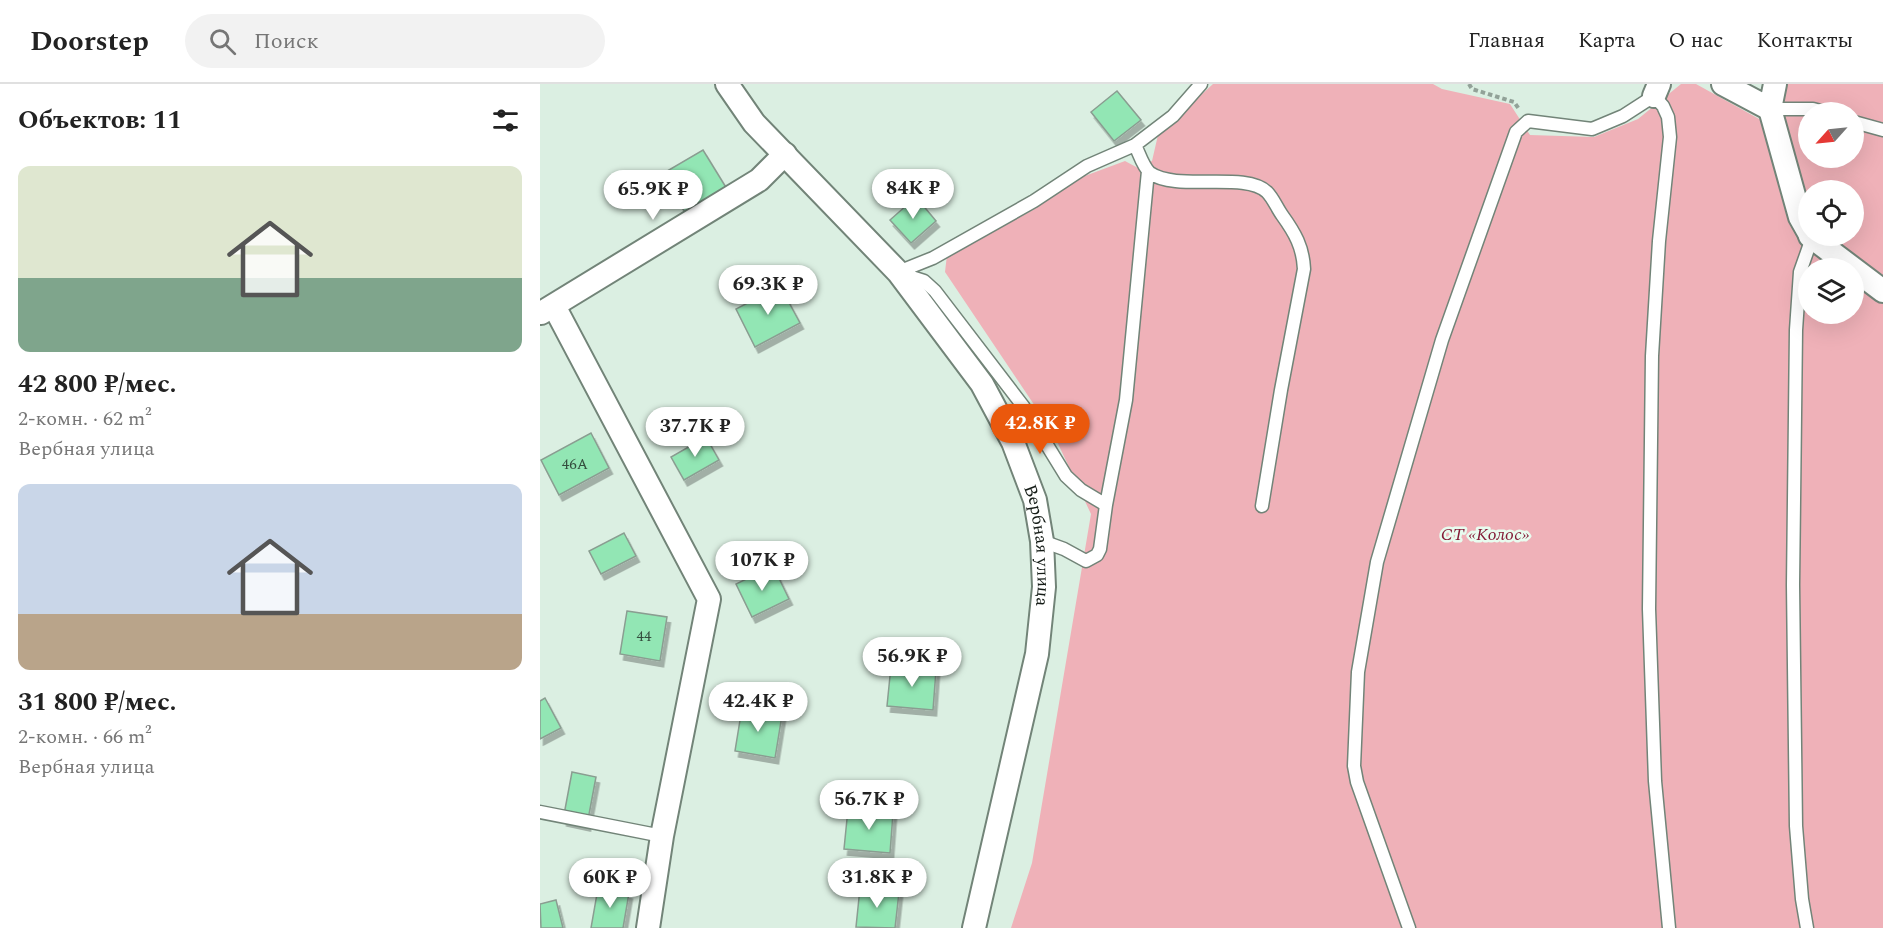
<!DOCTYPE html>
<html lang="ru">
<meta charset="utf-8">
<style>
body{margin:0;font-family:Spectral,serif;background:#f2f2f2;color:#222;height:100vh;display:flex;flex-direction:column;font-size:22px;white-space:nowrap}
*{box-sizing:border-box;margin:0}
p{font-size:20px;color:#767676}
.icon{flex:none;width:33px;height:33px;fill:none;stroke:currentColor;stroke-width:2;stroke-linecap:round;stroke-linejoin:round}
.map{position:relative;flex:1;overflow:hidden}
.details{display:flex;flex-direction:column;background:#fff;width:540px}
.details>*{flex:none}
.needle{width:39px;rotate:243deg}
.fabs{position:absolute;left:1258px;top:18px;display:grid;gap:12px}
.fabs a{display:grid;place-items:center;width:66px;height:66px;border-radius:50%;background:#fff;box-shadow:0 6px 24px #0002;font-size:30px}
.price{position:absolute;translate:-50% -51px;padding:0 14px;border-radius:21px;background:#fff;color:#222;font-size:20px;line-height:39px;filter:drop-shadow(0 2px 3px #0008)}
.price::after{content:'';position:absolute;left:50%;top:36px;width:18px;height:14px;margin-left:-9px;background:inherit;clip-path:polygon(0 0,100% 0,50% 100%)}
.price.active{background:#ea580c;color:#fff}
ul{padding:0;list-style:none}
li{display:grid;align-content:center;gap:12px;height:318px;padding:0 18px}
li span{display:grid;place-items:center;height:186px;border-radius:12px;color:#555}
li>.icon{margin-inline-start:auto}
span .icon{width:108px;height:108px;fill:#fffc;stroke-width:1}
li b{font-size:26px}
h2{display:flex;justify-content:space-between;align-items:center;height:72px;padding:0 18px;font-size:26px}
header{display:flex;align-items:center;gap:36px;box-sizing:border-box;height:84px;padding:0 30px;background:#fff;border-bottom:2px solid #e0e0e0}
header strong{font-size:28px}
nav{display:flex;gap:33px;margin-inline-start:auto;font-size:21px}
.search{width:420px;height:54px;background:#f2f2f2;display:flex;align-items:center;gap:15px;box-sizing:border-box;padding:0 21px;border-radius:33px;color:#767676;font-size:22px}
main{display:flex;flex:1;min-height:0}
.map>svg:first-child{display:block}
.green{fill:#efb1b8;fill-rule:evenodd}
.building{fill:#92e6b4;stroke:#8a9d91;stroke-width:1.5;filter:url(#shadow)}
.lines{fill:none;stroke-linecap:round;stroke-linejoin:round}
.lane-casing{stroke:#728478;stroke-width:15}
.street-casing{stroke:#728478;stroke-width:26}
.path{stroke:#92a298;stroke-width:4;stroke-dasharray:4.5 3;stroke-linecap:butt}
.lane{stroke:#fff;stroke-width:12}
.street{stroke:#fff;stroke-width:22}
.labels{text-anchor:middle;stroke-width:5;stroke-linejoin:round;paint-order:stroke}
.number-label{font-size:15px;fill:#344e3e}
.park-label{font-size:18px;font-style:italic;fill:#841c38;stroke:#e8fcef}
.street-label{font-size:18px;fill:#151c17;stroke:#e8fcef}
</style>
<header>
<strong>Doorstep</strong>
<div class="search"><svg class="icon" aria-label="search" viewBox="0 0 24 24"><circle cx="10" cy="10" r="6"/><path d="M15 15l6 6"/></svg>Поиск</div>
<nav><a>Главная</a><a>Карта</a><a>О нас</a><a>Контакты</a></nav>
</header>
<main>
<section class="details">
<h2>Объектов: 11<svg class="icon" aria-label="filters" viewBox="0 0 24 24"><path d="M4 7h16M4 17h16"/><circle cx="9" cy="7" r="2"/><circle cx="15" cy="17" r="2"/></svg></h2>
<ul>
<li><span style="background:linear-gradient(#dfe7d0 60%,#7fa58c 0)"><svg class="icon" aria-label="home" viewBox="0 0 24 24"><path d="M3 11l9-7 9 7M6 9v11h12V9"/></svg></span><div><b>42 800 ₽/мес.</b><p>2-комн. · 62 m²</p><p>Вербная улица</p></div></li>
<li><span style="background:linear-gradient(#c9d6e8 70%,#b9a48a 0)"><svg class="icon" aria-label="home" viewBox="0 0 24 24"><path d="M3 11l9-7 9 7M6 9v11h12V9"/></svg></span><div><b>31 800 ₽/мес.</b><p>2-комн. · 66 m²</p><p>Вербная улица</p></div></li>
</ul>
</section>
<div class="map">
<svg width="1343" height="844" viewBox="0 0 1343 844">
<defs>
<filter id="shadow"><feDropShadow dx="3.5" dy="6" stdDeviation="0" flood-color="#0004"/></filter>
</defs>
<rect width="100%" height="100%" fill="#dbefe2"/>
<path class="green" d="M 673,0 L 893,0 L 902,5 L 970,20 L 990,51 L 1054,53 L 1098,35 L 1141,0 L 1156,0 L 1221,36 L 1260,154 L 1301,184 L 1269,184 L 1269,230 L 1314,230 L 1314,196 L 1343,219 L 1343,844 L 471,844 L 492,779 L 551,430 L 513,349 L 405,188 L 407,171 L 493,126 L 534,96 L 585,77 L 598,84 L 612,77 L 618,51 Z
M 1244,0 L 1343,0 L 1343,198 L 1284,152 L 1314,152 L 1314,106 L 1269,106 L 1269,136 L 1240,25 ZM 1269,28 L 1314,28 L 1314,74 L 1269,74 Z"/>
<path class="building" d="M 577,7 L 601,36 L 574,57 L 551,28 Z
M 163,66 L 187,105 L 146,130 L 122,90 Z
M 376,113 L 396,137 L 371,159 L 350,136 Z
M 240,202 L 260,239 L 215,263 L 196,225 Z
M 51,349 L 69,384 L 19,411 L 1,376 Z
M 166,353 L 179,376 L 144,396 L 131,373 Z
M 84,449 L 96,472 L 61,490 L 49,467 Z
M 233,482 L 249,515 L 212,533 L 196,500 Z
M 87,527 L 127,533 L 120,577 L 80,570 Z
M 351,582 L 396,586 L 393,626 L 347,622 Z
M 5,614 L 21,644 L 0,655 L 0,617 Z
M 202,624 L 242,631 L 235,674 L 195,667 Z
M 32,688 L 56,693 L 47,741 L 23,736 Z
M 308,725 L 353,729 L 350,769 L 304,765 Z
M 58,804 L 89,809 L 83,844 L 51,844 Z
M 320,804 L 359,808 L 355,844 L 316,843 Z
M 16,816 L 23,844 L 1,844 L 0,820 Z"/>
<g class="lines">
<g class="lane-casing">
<path id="lane" d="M 1230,25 L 1273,25 L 1284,28
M 1314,38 L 1343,46
M 595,61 C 599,69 603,83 610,89 C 637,108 705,87 727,108 C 733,114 737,124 742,131 C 755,149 763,163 764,185 L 741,306 L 722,422
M 358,188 L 393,174 L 494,117 L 547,82 L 595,61 L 633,32 L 661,0
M 362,190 L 384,197 L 395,207 L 483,322 L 526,392 L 541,406 L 566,421
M 502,457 L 524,465 L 546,477 L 557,471 L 560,465 L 566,421 L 586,316 L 608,87
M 0,728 L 122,752
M 869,844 L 817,698 L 814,682 L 818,588 L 837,478 L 902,256 L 976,48 L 988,37 L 1052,45 L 1083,32 L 1114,12 L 1123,22 L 1128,33 L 1130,53 L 1119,157 L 1112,272 L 1109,525 L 1115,697 L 1129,844
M 1267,844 L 1262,815 L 1256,742 L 1253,501 L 1256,246 L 1260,188 L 1272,154"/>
</g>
<g class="street-casing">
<g id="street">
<path id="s1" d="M 187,0 L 214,39 L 358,188 L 442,300 L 473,358 L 495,416 L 502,457 L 504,503 L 497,570 L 434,844"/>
<path d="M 1183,0 L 1230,25 L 1235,0"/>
<path d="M 1114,12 L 1119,0"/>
<path d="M 1230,25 L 1260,133 L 1269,149"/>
<path d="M 1270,152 L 1343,207"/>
<path d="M 14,222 L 169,515 L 122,752 L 108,844"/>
<path d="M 1,229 L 219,96 L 245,70"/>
</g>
</g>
<path class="path" d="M 929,0 L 932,5 L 974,18 L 979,25"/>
<use href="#lane" class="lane"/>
<use href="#street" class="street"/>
</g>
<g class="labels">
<g class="number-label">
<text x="35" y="385">46А</text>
<text x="104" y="557">44</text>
</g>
<g class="park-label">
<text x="945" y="456">СТ «Колос»</text>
</g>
<g class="street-label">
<text dy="6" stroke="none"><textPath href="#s1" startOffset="568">Вербная улица</textPath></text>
</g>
</g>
</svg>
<div class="fabs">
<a><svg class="needle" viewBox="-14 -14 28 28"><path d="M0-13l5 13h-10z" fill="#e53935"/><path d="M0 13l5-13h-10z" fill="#767676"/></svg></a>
<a><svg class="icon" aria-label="locate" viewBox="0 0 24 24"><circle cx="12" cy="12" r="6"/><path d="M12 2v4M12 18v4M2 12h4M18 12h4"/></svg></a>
<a><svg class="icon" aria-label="layers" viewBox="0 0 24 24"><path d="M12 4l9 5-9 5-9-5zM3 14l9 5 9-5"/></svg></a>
</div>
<b class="price" style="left:373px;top:136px">84K ₽</b>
<b class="price" style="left:113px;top:137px">65.9K ₽</b>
<b class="price" style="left:228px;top:232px">69.3K ₽</b>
<b class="price active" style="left:500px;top:371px">42.8K ₽</b>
<b class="price" style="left:155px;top:374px">37.7K ₽</b>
<b class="price" style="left:222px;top:508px">107K ₽</b>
<b class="price" style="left:372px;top:604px">56.9K ₽</b>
<b class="price" style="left:218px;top:649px">42.4K ₽</b>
<b class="price" style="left:329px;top:747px">56.7K ₽</b>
<b class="price" style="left:70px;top:825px">60K ₽</b>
<b class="price" style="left:337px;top:825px">31.8K ₽</b>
</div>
</main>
